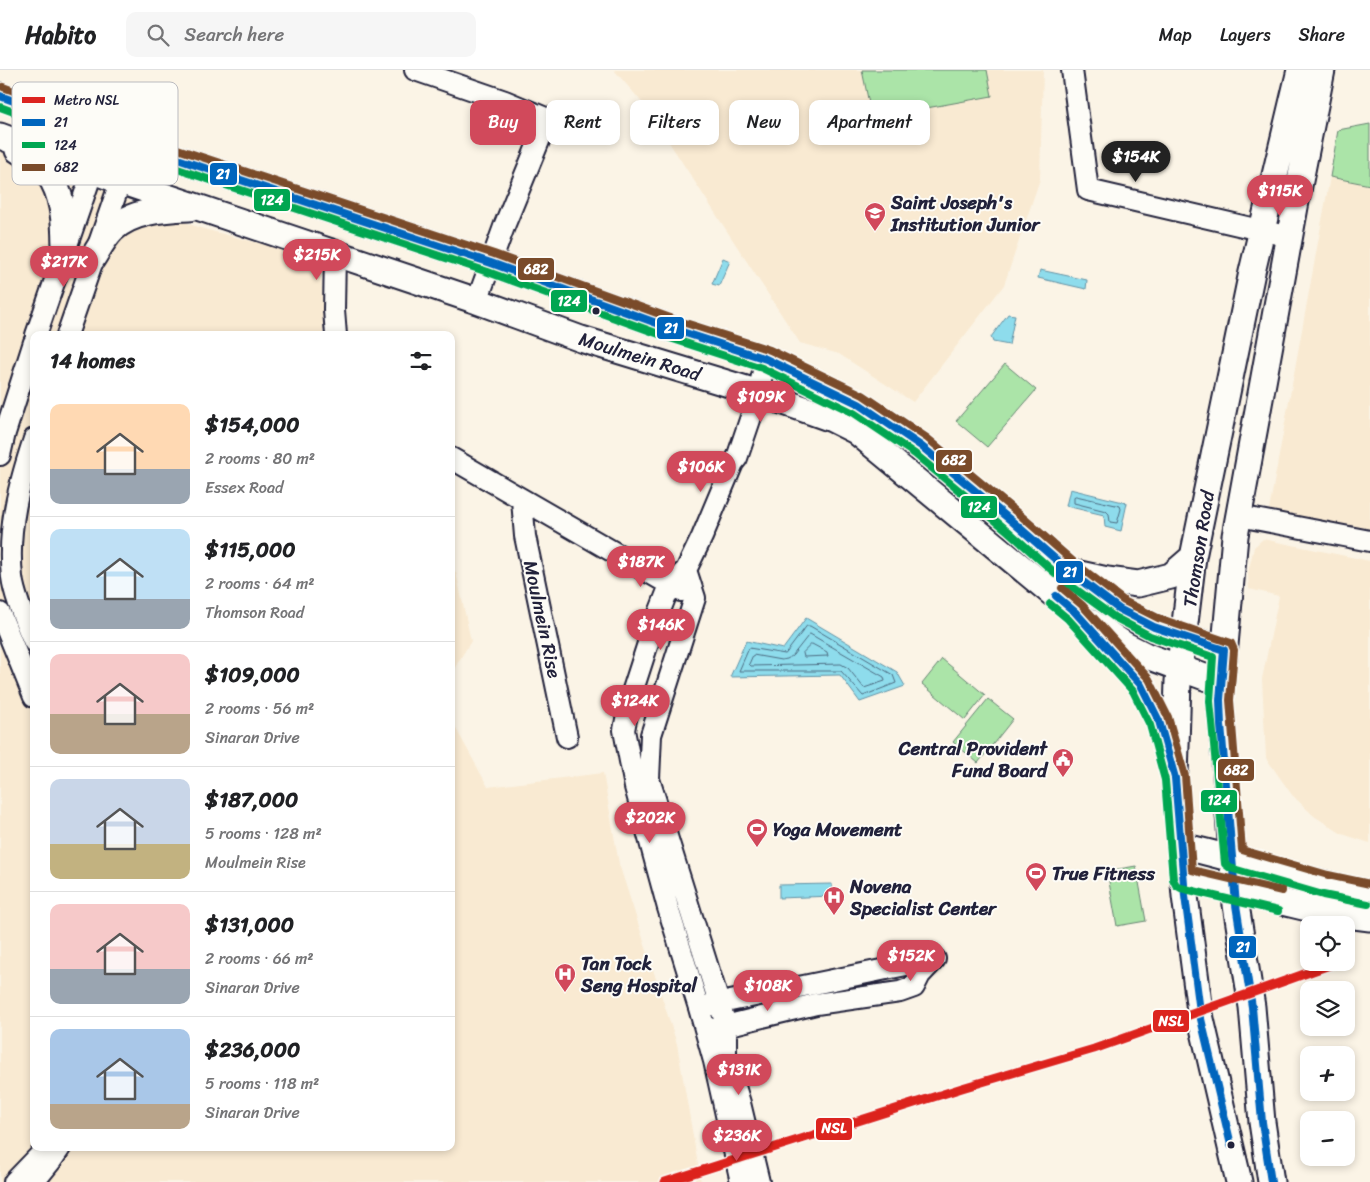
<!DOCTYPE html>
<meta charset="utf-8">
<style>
body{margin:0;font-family:Sriracha,sans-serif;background:#f6f6f6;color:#202124;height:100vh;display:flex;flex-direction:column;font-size:19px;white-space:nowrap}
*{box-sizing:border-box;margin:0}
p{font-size:16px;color:#757577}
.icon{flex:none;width:28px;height:28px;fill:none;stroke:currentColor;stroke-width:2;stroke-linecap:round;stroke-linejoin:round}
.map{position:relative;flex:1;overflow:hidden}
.drawer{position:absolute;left:30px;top:261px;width:425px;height:820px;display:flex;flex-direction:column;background:#fff;border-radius:10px;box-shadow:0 2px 8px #0003}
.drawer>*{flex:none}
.guide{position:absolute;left:470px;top:30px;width:475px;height:45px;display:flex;gap:10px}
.tools{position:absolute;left:1300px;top:846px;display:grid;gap:10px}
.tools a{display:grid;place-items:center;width:55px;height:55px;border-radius:10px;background:#fff;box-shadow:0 2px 8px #0003;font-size:25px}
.price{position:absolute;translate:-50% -42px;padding:0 11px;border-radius:18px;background:#d1495b;color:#fff;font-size:16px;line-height:32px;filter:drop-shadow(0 1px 2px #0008)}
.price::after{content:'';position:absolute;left:50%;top:30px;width:15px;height:11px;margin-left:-8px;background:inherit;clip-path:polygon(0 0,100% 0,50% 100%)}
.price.on{background:#222;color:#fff}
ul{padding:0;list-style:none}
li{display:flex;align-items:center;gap:15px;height:125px;padding:0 20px}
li+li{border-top:1px solid #e0e0e0}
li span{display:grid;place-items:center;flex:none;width:140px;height:100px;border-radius:10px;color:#555}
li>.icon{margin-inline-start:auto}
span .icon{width:60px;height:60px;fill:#fffc;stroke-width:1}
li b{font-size:21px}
h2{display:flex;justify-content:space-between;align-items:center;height:60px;padding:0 20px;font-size:21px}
.tag{padding:0 18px;border-radius:10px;background:#fff;box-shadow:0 2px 8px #0003;font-size:18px;line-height:45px}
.tag.on{background:#d1495b;color:#fff}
header{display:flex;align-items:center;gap:30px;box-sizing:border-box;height:70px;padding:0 25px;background:#fff;border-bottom:1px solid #e0e0e0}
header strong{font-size:24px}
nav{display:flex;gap:28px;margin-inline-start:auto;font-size:18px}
.search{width:350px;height:45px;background:#f6f6f6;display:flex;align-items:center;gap:12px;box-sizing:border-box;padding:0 18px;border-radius:10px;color:#757577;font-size:19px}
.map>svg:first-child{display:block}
.built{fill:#f9ead2}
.green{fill:#abe4a8;stroke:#668372}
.water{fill:#8edcec;stroke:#6392a5}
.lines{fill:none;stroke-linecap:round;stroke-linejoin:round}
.shore{stroke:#4d6c82;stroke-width:1}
.minor-casing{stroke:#22223b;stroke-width:24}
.major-casing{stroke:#22223b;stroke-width:29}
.minor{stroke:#fdfcf7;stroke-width:20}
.major{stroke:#fdfcf7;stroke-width:25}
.bus-1-casing{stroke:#fdfcf7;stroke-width:11}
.bus-2-casing{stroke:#fdfcf7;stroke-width:11}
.bus-3-casing{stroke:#fdfcf7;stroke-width:11}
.bus-1{stroke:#0065bd;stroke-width:8}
.bus-2{stroke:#00a651;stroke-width:8}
.bus-3{stroke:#7a4b2a;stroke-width:8}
.metro-1-casing{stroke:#fdfcf7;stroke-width:12}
.metro-1{stroke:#dc241f;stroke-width:9}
.bus-dot{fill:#22223b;stroke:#fdfcf7;stroke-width:2}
.labels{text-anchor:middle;stroke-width:4;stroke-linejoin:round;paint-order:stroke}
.poi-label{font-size:19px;font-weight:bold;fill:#22223b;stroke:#fdfcf7;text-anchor:start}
.street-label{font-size:19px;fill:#22223b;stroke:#fdfcf7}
.key{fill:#fdfcf7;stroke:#bbbbbf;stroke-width:1}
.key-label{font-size:14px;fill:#22223b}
.line-badge{stroke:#fdfcf7;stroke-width:2}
.badge-label{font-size:14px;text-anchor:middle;font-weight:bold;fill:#fff}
</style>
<header>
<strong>Habito</strong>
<div class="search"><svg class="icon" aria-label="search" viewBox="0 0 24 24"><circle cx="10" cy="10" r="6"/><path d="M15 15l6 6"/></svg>Search here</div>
<nav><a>Map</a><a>Layers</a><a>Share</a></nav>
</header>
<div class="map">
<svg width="1370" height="1112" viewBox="0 0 1370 1112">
<rect width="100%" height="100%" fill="#fbf4e6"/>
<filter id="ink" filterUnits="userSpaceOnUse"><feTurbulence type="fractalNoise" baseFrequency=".02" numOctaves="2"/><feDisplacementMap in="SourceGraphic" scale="10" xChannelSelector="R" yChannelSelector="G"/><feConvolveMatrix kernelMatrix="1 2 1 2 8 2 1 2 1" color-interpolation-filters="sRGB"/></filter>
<g filter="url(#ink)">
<path class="built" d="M 614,0 L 1043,0 L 1040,109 L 1004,215 L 913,332 L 839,284 L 800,273 L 646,37 Z
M 0,80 L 200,158 L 321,189 L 323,265 L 34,265 L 34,1078 L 451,1078 L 451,647 L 453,653 L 488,717 L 603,703 L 619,794 L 677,974 L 701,1112 L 0,1112 Z
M 1330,107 L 1370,115 L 1370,474 L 1267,451 Z
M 1263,469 L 1370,491 L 1370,773 L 1342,764 L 1314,746 L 1292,725 L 1266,688 L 1262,609 L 1279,526 L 1249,519 L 1248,503 L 1254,477 Z
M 451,499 L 456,502 L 471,571 L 451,604 Z"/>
<path class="green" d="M 862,0 L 987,0 L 992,26 L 872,48 Z
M 1370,54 L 1370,115 L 1330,107 L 1338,60 Z
M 1005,294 L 1036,320 L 987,377 L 956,351 Z
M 942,589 L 985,625 L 965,650 L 922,614 Z
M 988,629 L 1013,649 L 978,693 L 953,672 Z
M 1136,796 L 1146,851 L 1117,856 L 1107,801 Z"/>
<path class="water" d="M 723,188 L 730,191 L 719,216 L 712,214 Z
M 1040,200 L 1087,210 L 1086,219 L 1038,208 Z
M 1008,244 L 1015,245 L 1009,275 L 993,272 L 991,267 Z
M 1070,419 L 1127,433 L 1121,461 L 1105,457 L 1104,445 L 1066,436 Z
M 806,548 L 897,602 L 905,616 L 860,632 L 840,605 L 730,607 L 746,571 L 783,579 Z
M 832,814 L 833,826 L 779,828 L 779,815 Z"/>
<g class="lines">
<path class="shore" d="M 1076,426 L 1120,436 L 1121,439 L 1117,453 L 1110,452 L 1109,444 L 1106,441 L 1074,433 L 1074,427 Z
M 807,556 L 810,556 L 893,605 L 896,613 L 863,626 L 841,601 L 739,601 L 749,578 L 785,584 Z
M 810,564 L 884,607 L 885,611 L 864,618 L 848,598 L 841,594 L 751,596 L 749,594 L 753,585 L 781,590 L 787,589 L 792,586 Z
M 812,574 L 827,582 L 828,586 L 804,587 L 803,583 Z"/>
<g class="minor-casing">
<path id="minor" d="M 415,0 L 505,31 L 548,49 L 505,154 L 477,231
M 1072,0 L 1088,120 L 1290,167
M 335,182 L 334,240 L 336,265
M 36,265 L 105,65
M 67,265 L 133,75
M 34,369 C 19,414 7,458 12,507 C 14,524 27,556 34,572
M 0,385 L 5,363 L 34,272
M 451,388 L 681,521
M 522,430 L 525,466 L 567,667
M 1239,446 L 1370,471
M 686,500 L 695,528 L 651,665 L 649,709 L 726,955 L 726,987 L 740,1033 L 759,1112
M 0,543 L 34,627
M 706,936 L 935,889
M 713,959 L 816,934 L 900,922 L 914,917 L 920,905 L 935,889
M 14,1112 L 41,1084 L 45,1078
M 34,1112 L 51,1091 L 60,1078
M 741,1112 L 714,991 L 699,938 L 668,838 L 635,717 L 624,660 L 630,629 L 652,561 L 670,515 L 686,500 L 702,467 L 733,393 L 737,388 L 755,335 L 766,289"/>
</g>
<g class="major-casing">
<path id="major" d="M 0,26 L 105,65 L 491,193 L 673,259 L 766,289 L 859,334 L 921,376 L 1014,453 L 1070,502 L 1119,539 L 1154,557 L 1224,580
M 0,66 L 120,111 L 477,231 L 581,269 L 759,323 L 832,349 L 856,361 L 1075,542 L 1125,575 L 1147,586 L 1221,613
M 18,80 C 29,87 46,99 53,111 C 65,133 65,161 65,185
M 92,189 C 98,180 104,168 112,160 C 131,141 164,139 189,138
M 1075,503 L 1107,510 L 1138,514 L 1171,506 L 1193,487
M 1099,568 L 1141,615 L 1159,651 L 1169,686
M 1181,776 C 1244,790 1306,812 1370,824
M 1183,808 L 1324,842 L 1370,848
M 1239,1112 L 1201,949 L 1185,826 L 1175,708 L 1178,611 L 1193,487 L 1252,202 L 1300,0
M 1271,1112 L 1262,1052 L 1252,937 L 1236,835 L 1220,630 L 1235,466 L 1297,126 L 1322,0"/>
</g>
<use href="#minor" class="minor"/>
<use href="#major" class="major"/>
<g class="bus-1-casing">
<path id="bus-1" d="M 0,26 L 105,65 L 491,193 L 673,259 L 766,289 L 859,334 L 921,376 L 1014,453 L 1070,502 L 1119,539 L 1154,557 L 1224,580 L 1220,630 L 1221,655 L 1236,835 L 1252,937 L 1262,1052 L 1271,1112
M 1056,526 L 1075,542 L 1141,615 L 1159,651 L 1175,708 L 1185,826 L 1201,949 L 1231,1075"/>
</g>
<g class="bus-2-casing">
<path id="bus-2" d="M 0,37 L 102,74 L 488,202 L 670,268 L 762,298 L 854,343 L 915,384 L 1008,461 L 1063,510 L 1114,547 L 1150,566 L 1213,587 L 1210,631 L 1225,794 L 1230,798 L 1323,825 L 1368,834
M 1050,534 L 1068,549 L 1133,621 L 1150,655 L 1165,710 L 1173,809 L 1176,815 L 1181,818 L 1278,841"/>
</g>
<g class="bus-3-casing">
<path id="bus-3" d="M 3,17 L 108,56 L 494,184 L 676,250 L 770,280 L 863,325 L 927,368 L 1020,445 L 1076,494 L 1124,531 L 1158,548 L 1231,573 L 1234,580 L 1230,630 L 1242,780 L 1328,805 L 1370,814
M 1062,518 L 1082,535 L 1149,609 L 1168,647 L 1185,706 L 1192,800 L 1282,821"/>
</g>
<use href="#bus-1" class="bus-1"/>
<use href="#bus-2" class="bus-2"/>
<use href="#bus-3" class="bus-3"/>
<g class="metro-1-casing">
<path id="metro-1" d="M 665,1112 L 962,1018 L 1094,979 L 1338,892"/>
</g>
<use href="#metro-1" class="metro-1"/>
</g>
</g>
<defs>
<g id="school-pin" transform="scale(1.125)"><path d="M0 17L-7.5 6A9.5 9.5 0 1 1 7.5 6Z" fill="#d1495b" stroke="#fdfcf7"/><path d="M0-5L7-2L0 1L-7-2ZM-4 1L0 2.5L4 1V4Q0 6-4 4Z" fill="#fff"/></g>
<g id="civic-pin" transform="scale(1.125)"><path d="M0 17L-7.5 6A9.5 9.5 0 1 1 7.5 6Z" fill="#d1495b" stroke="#fdfcf7"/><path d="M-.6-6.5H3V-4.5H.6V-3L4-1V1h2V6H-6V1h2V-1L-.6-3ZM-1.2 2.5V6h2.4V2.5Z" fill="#fff"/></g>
<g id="stadium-pin" transform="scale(1.125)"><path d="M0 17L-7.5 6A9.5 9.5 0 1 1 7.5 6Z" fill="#d1495b" stroke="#fdfcf7"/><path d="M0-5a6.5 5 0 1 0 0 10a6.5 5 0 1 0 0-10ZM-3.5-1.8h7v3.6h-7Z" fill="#fff"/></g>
<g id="hospital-pin" transform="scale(1.125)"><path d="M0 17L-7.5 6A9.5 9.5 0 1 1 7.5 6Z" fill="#d1495b" stroke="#fdfcf7"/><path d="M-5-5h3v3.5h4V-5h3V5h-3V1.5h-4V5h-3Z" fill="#fff"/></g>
</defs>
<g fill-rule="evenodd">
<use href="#school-pin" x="875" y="143"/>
<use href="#civic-pin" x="1063" y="689"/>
<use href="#stadium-pin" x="757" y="759"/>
<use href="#stadium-pin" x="1036" y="803"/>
<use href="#hospital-pin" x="834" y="827"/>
<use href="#hospital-pin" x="565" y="904"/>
</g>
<g class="bus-dot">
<circle cx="596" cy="241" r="4.5"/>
<circle cx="1231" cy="1075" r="4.5"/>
</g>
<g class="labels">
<g class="poi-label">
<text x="891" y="139">Saint Joseph's<tspan x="891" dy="22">Institution Junior</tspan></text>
<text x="1047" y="685" text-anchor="end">Central Provident<tspan x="1047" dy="22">Fund Board</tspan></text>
<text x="773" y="766">Yoga Movement</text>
<text x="1052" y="810">True Fitness</text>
<text x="850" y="823">Novena<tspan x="850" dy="22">Specialist Center</tspan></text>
<text x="581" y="900">Tan Tock<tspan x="581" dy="22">Seng Hospital</tspan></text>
</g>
<g class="street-label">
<text transform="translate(640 286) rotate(17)" y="7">Moulmein Road</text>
<text transform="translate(1198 479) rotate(-81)" y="7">Thomson Road</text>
<text transform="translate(543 549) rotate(78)" y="7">Moulmein Rise</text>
</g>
</g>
<rect x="12" y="12" width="166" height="103" rx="8" class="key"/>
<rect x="22" y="27" width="23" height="6" fill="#dc241f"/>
<rect x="22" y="49" width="23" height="7" fill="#0065bd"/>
<rect x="22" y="72" width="23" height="6" fill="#00a651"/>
<rect x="22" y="94" width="23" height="7" fill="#7a4b2a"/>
<g class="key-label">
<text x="54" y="35">Metro NSL</text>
<text x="54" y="57">21</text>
<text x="54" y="80">124</text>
<text x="54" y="102">682</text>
</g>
<g class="line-badge">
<rect x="209" y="92" width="29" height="24" rx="5" fill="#0065bd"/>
<rect x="253" y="118" width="38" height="24" rx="5" fill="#00a651"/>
<rect x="517" y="187" width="38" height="24" rx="5" fill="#7a4b2a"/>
<rect x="550" y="219" width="38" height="24" rx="5" fill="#00a651"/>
<rect x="656" y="246" width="29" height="24" rx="5" fill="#0065bd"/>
<rect x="935" y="379" width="38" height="24" rx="5" fill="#7a4b2a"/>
<rect x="960" y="425" width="38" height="24" rx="5" fill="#00a651"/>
<rect x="1055" y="490" width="29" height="24" rx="5" fill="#0065bd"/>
<rect x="1217" y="688" width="38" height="24" rx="5" fill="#7a4b2a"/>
<rect x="1200" y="719" width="38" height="24" rx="5" fill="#00a651"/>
<rect x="1228" y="865" width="29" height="24" rx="5" fill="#0065bd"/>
<rect x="1152" y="939" width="38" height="24" rx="5" fill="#dc241f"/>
<rect x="815" y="1047" width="38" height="24" rx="5" fill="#dc241f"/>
</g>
<g class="badge-label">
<text x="223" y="109">21</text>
<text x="272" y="135">124</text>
<text x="536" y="204">682</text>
<text x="569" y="236">124</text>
<text x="671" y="263">21</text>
<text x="954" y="395">682</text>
<text x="979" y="442">124</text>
<text x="1070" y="507">21</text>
<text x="1236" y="705">682</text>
<text x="1219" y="735">124</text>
<text x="1243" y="882">21</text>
<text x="1171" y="956">NSL</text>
<text x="834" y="1063">NSL</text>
</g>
</svg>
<div class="tools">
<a><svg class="icon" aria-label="locate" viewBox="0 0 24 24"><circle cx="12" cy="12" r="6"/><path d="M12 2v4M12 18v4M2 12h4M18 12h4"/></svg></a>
<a><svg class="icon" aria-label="layers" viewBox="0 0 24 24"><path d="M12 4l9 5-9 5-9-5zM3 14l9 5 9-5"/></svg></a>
<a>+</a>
<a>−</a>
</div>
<b class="price on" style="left:1136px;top:113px">$154K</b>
<b class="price" style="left:1280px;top:147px">$115K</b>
<b class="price" style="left:317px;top:211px">$215K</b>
<b class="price" style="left:64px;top:218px">$217K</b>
<b class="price" style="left:761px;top:353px">$109K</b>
<b class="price" style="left:701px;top:423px">$106K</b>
<b class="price" style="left:641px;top:518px">$187K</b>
<b class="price" style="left:661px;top:581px">$146K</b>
<b class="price" style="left:635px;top:657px">$124K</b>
<b class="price" style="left:650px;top:774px">$202K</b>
<b class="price" style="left:911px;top:912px">$152K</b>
<b class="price" style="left:768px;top:942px">$108K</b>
<b class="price" style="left:739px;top:1026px">$131K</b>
<b class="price" style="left:737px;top:1092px">$236K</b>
<div class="guide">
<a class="tag on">Buy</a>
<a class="tag">Rent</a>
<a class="tag">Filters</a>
<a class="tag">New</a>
<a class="tag">Apartment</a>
</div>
<section class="drawer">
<h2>14 homes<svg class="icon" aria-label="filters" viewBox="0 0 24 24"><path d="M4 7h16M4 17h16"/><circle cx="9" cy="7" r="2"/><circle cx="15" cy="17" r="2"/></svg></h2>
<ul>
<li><span style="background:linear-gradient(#ffd9b3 65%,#9aa5b1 0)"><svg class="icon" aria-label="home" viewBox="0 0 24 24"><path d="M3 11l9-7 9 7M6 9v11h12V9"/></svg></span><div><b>$154,000</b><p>2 rooms · 80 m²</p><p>Essex Road</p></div></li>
<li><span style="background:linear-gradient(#bfe0f5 70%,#9aa5b1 0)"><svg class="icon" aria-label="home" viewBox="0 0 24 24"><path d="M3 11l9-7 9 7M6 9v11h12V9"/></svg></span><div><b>$115,000</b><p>2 rooms · 64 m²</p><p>Thomson Road</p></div></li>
<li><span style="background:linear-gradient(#f6c9c9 60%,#b9a48a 0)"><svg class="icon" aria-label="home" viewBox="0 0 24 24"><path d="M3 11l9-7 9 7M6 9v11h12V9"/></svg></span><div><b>$109,000</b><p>2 rooms · 56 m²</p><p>Sinaran Drive</p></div></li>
<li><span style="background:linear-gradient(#c9d6e8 65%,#c2b280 0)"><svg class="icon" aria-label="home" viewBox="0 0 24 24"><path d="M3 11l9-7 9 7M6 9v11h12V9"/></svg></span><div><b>$187,000</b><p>5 rooms · 128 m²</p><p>Moulmein Rise</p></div></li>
<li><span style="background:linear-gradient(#f6c9c9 65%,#9aa5b1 0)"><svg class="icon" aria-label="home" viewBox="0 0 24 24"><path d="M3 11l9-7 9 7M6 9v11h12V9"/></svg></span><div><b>$131,000</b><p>2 rooms · 66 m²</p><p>Sinaran Drive</p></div></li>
<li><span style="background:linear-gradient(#a9c7e8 75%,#b9a48a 0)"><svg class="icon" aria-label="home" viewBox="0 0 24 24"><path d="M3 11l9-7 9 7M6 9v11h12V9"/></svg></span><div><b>$236,000</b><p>5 rooms · 118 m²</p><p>Sinaran Drive</p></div></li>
</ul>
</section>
</div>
